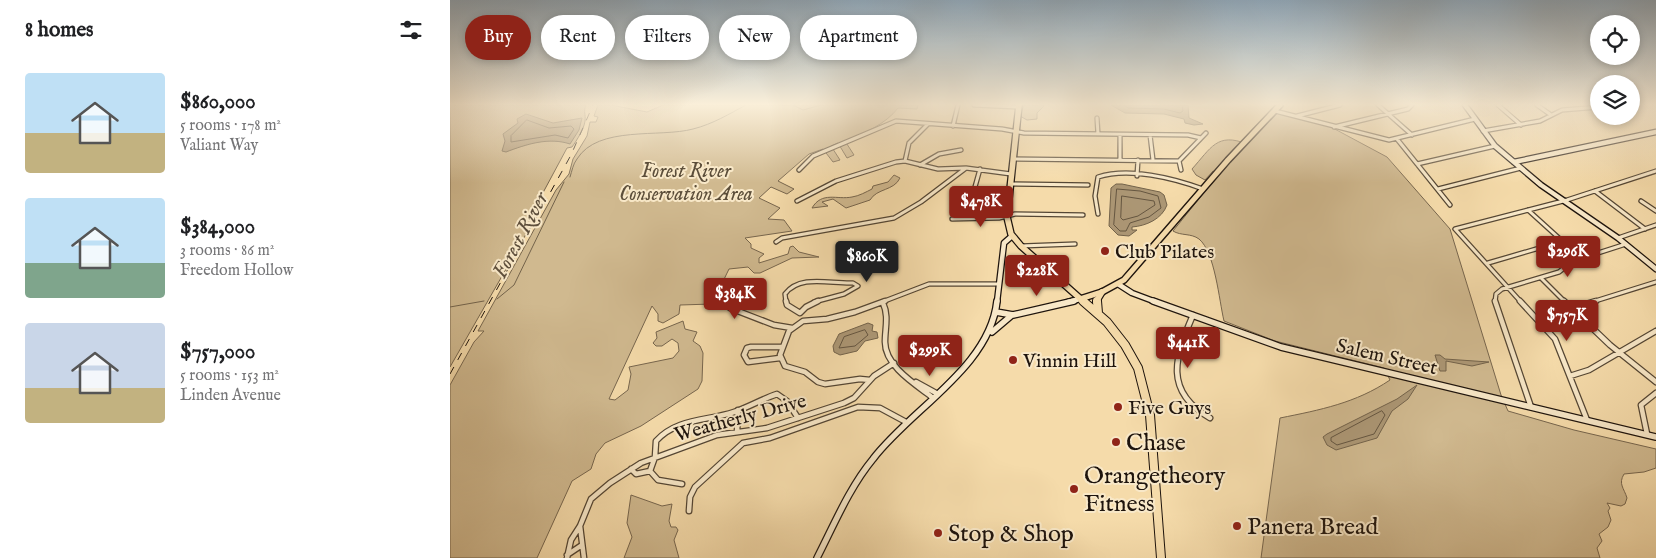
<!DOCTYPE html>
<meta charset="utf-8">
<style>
body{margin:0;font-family:"IM FELL English",serif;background:#f2f2f2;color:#202124;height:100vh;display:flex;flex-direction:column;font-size:19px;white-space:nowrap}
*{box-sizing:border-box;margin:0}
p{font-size:16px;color:#757577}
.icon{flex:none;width:28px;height:28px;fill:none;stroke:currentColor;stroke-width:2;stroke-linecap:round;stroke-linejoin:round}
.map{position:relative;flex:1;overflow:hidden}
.details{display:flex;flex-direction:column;background:#fff;width:450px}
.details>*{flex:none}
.banner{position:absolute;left:15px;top:15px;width:475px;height:45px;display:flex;gap:10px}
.controls{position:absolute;left:1140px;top:15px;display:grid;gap:10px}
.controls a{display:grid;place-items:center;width:50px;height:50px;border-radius:50%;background:#fff;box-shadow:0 2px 8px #0003;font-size:25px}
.price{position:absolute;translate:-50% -42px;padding:0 11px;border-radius:5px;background:#8f2418;color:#fff;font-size:16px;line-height:32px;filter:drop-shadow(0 1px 2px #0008)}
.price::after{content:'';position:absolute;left:50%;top:30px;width:15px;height:11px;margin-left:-8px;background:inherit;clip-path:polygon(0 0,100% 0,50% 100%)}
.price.current{background:#222;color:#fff}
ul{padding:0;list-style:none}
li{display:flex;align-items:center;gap:15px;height:125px;padding:0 25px}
li span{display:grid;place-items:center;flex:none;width:140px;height:100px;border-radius:5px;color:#555}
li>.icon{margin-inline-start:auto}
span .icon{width:60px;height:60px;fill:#fffc;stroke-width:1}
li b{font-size:21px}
h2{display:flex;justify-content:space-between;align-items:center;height:60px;padding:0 25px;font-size:21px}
.chip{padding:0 18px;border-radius:22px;background:#fff;box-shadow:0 2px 8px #0003;font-size:18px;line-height:45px}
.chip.current{background:#8f2418;color:#fff}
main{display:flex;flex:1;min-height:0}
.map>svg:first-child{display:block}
.green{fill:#d0b98f;stroke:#77664e}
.water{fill:#ac9775;stroke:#73634b}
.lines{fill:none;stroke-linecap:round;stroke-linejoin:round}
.shore{stroke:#655641;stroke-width:1}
.stream{stroke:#73634b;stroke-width:1}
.street-far1-casing{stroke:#544634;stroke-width:5.5}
.street-casing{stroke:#544634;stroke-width:7}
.secondary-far1-casing{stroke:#1e140d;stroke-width:7}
.secondary-casing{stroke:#1e140d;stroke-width:8}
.primary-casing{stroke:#1e140d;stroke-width:8}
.highway-far1-casing{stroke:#1e140d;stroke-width:8}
.highway-casing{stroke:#1e140d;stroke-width:10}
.street-far1{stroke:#f8e8c8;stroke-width:3}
.street{stroke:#f8e8c8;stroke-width:4.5}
.secondary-far1{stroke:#f8e8c8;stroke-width:4.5}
.secondary{stroke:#f8e8c8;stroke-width:5.5}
.primary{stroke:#f5dbaa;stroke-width:5}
.highway-far1{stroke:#f5dbaa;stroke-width:5.5}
.highway{stroke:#f5dbaa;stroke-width:8}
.rail{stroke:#1e140d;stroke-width:1;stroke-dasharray:8 8;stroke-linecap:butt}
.poi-dot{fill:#8f2418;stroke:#f8e8c8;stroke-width:2}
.labels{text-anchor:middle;stroke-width:4;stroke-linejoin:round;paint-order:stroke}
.park-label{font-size:20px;font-style:italic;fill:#5c4e3a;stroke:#f8e8c8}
.poi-label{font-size:20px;fill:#1e140d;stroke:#f8e8c8;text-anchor:start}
.street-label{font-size:20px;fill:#1e140d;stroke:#f8e8c8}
.water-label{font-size:21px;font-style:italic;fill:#5e4f3c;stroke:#f8e8c8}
.near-poi-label{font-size:24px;fill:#1e140d;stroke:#f8e8c8;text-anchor:start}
</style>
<main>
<section class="details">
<h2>8 homes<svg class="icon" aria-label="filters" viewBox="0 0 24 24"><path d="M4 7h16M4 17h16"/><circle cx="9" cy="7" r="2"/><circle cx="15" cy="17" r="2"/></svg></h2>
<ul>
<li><span style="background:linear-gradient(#bfe0f5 60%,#c2b280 0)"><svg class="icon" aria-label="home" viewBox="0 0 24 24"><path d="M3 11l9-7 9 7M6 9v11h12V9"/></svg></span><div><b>$860,000</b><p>5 rooms · 178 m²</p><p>Valiant Way</p></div></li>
<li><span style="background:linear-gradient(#bfe0f5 65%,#7fa58c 0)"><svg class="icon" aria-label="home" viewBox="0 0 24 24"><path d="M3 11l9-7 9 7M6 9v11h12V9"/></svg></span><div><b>$384,000</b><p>3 rooms · 86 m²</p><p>Freedom Hollow</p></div></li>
<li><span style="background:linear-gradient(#c9d6e8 65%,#c2b280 0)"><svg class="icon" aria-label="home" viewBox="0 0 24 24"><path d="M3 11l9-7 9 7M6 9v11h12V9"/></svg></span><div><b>$757,000</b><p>5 rooms · 153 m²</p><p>Linden Avenue</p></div></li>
</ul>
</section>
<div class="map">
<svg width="1206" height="558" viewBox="0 0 1206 558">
<rect width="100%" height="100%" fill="#f5dbaa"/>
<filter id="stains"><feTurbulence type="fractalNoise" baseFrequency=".004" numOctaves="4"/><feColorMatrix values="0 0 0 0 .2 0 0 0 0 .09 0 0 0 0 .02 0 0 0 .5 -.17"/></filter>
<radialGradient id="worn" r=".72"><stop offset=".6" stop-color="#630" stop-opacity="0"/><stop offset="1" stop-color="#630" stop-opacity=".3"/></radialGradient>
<path class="green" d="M 0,105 L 136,105 C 133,112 136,114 135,121 C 134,129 127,140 122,147 L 117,148 L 88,202 L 93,200 L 91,208 L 0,367 Z
M 148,105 L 161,105 L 197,112 L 213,105 L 468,105 L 467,109 L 448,108 C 436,124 413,134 395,141 L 404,155 L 397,158 L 388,143 L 381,146 L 390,160 L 383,162 L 373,149 L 359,154 L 328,181 L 344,189 L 337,194 L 321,187 L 309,198 L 330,208 L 318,219 L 334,220 L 342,231 L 295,238 L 301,244 L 301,248 L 314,254 L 309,258 L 309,263 L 338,254 L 340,247 L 343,246 L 349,252 L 369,257 L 342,258 L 310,273 L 304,273 L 298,267 L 279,269 L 262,304 L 230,305 L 229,314 L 213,323 L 208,321 L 208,314 L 202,306 L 159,399 L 165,400 L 178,390 L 181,374 L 179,367 L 223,358 L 229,351 L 228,343 L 222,339 L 212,346 L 206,346 L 203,343 L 207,338 L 206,332 L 233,321 L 235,329 L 247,332 L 243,341 L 250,346 L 253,353 L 252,381 L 248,389 L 191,426 L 155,443 L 146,454 L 141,469 L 122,481 L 87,558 L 0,558 L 0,385 L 24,342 L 34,331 L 28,331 L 106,190 L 119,174 L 123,159 L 137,136 L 140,122 L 146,122 L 148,117 L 144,116 Z
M 574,105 L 592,105 L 594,106 L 587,113 L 587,119 L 577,120 L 570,116 Z
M 827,113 L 881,127 L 937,157 L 1000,229 L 1051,395 L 1058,411 L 1124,430 L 1206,449 L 1206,468 L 1194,472 L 1174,474 C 1168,484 1174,488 1177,498 L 1175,504 L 1171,506 L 1157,503 L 1160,508 L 1158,511 L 1161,520 L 1158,527 L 1149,534 L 1152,541 L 1147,548 L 1150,558 L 811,558 L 830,418 C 870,410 906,403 940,380 L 934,368 L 825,341 L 774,321 C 769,300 765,252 749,239 C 741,233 731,236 723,231 L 769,174 L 763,171 L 755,180 L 746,175 L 742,169 C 761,148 767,132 797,144 Z
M 444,175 L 450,178 C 444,191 427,188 420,200 L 396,208 L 383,199 L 372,202 L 378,206 L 362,208 C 372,191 387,200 402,197 C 409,196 416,192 422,189 L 423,186 L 438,182 Z
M 181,495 L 212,506 L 222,504 L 219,521 L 221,527 L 226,527 L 228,530 L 224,540 L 229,558 L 174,558 L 182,537 L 177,523 Z"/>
<path class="water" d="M 661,105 L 738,105 L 739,118 L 753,124 L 744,125 L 735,123 L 734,119 L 714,114 L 675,113 Z
M 76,114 L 103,123 L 132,118 L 129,130 L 120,144 C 99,137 77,144 56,152 L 52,151 L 55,141 L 53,134 L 68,123 L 67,119 Z
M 672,184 L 710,192 L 714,195 L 717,205 C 712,219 696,226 682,227 L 682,230 L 687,230 L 679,236 L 668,235 L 659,226 L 661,188 L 666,184 Z
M 418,323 L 423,325 L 422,331 L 427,332 L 428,338 L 415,341 L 407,351 L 390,355 L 384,352 L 383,346 L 389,334 Z
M 985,355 L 990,355 L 995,359 L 1039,362 L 1022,366 L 996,361 L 996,371 L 990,371 Z
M 967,385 L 958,399 L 942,411 L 927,438 L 886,450 L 877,445 L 873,437 L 877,434 L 947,399 Z"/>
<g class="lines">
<path class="shore" d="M 674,105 L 678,108 L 714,109 L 730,113 L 733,111 L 732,105
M 77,120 L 99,128 L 121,126 L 124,129 L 118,138 L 105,135 L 61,142 L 61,136 Z
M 667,189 L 690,191 L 708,196 L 711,208 L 699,217 L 680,223 L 676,231 L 670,231 L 664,225 Z
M 672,196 L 704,201 L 705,205 L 688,216 L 673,220 L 671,218 Z
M 415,330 L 418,335 L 405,346 L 389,348 L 394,337 Z
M 932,411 L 935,415 L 924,434 L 887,445 L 881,441 L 881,438 Z"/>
<path class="stream" d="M 331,105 L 345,106 L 353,110 L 371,105
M 120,177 C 122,171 123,164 127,159 C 148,125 210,138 243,129 C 263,124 279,114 296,105
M 47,299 L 64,285 L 114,182
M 0,307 L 34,301"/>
<g class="street-far1-casing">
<path id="street-far1" d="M 524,105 L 569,107
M 928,105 L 962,135
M 1048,105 L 1071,125
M 1087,105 L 1101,115
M 825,111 L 939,140 L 1025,119
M 847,116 L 890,105
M 647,118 L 648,134
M 503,126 L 508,105
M 884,127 L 958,109 L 962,105
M 1033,131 L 1090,121 L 1112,110 L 1149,107
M 670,135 L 670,160
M 700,135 L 703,160
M 947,139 L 1000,205
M 563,159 L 729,161
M 455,161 L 459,143 L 478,124
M 967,164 L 1045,146
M 470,165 L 489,154 L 511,150
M 349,170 L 363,156 L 446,121 L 552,129 L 574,133 L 738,135 L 751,138
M 731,170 L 729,161 L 756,133
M 687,176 L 688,160
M 560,184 L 638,185
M 988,189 L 1071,168
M 1145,191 L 1195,229
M 523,194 L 530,169
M 347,201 L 386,181 L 446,162 L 455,161 L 488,169 L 516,168
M 1191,201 L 1206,211
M 648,214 L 645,196 L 648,177 C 679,167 723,178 753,189
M 502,219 L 549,218 L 565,214 L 633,215
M 1168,238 L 1206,225
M 326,242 L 332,238 L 444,218 L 471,202 L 516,168 L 561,174
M 571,246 L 625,244
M 1038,263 L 1110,242 L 1110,239 L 1078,210
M 1091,278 L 1115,302
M 336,302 L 335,294 C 350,274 380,284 403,283 L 408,286 L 394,294 L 364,302
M 432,302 L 479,284 L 549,284
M 1045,302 L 1046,294 L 1052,289 L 1109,272 L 1123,261 L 1176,244
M 1071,302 L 1005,229 L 1117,200 L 1206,171
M 1142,302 L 1206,282"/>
</g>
<g class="street-casing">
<path id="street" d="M 336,301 L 337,305 L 350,313 L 356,307 L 368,301
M 1045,301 L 1081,407
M 1070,301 L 1105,339 L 1137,420
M 1114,301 L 1160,345 L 1206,382
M 433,303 C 439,316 435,328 435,342 C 435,366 465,384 482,397
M 1122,308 L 1146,301
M 290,311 L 285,305 L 280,308 L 324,325 L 342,328
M 743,315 C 725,357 713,391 760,418
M 330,358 L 298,362 L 294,355 L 297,348 L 301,347 L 332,347
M 1120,376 L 1139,370 L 1206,331
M 420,380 L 410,379 L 375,384 L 368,382 L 355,372 L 335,366 L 330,355 L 339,331 L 353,321 L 377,319 L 405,312 L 435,301
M 466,382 L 486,393
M 287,432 L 288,410
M 1197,434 L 1191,405 L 1206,393
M 181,469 L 186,474 L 200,471
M 232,484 L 208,480 L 200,471 L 205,457 L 206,441 C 227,418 257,421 284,412 C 299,407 312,399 327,394 L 337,401 L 348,418
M 239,511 L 240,497 L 245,487 L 293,443 L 320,438 L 408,407 L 430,408 L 456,422
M 130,526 L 134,558
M 117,555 L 132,545
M 117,558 L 121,540 L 130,526 L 141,499 L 160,483 L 191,463 L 267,435 L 317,428 L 394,403 L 404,398 L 424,376 L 444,363"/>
</g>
<g class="secondary-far1-casing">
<path id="secondary-far1" d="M 1015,105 L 1045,146 L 1091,185 L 1168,238 L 1206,269
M 1064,162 L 1206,132
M 668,284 L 682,293 L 706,302
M 547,302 L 554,243 L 562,236
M 618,302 L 630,299"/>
</g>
<g class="secondary-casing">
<path id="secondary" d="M 703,301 L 831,347 L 1206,437
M 546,312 L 563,315 L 624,301
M 542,332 L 562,315
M 367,558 C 384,525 399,488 423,459 C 461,409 540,367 547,301"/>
</g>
<g class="primary-casing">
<path id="primary" d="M 630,299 L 652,292 L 674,280 L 778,160 L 830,105"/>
</g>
<g class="highway-far1-casing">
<path id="highway-far1" d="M 569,105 L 557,217 L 561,234 L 571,246 L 634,302
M 646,302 L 652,292"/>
</g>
<g class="highway-casing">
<path id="highway" d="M 633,301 L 657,322 L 675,345 L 688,368 L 700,415 L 711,558
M 647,301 L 648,313"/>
</g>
<use href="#street-far1" class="street-far1"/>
<use href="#street" class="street"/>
<use href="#secondary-far1" class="secondary-far1"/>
<use href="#secondary" class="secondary"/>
<use href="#primary" class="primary"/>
<use href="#highway-far1" class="highway-far1"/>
<use href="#highway" class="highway"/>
<path class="rail" d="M 0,374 L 121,155 L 143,105"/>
</g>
<linearGradient id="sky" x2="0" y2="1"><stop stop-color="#90a8ba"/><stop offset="0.57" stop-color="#faefd9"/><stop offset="1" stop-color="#faefd9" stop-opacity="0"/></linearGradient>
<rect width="1206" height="183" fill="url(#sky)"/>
<g class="poi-dot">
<circle cx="655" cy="251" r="5"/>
<circle cx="563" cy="360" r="5"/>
<circle cx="668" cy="407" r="5"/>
<circle cx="666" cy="442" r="5"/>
<circle cx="624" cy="489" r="5"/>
<circle cx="787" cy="526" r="5"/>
<circle cx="488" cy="533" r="5"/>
</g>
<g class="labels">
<g class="park-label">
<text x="236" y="177">Forest River<tspan x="236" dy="23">Conservation Area</tspan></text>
</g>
<g class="poi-label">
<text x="665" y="258">Club Pilates</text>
<text x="573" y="367">Vinnin Hill</text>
<text x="678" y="414">Five Guys</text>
</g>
<g class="street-label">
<text transform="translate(937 356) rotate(13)" y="7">Salem Street</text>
<text transform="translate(290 417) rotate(-15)" y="7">Weatherly Drive</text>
</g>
<g class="water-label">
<text transform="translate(70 235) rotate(-62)" y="7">Forest River</text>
</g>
<g class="near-poi-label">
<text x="676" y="450">Chase</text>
<text x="634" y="483">Orangetheory<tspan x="634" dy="28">Fitness</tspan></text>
<text x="797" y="534">Panera Bread</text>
<text x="498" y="541">Stop &amp; Shop</text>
</g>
</g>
<rect width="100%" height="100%" filter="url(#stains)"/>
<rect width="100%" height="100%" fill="url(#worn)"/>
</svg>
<div class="controls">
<a><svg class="icon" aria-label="locate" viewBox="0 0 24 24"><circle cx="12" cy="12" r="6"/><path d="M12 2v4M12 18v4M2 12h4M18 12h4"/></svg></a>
<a><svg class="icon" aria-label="layers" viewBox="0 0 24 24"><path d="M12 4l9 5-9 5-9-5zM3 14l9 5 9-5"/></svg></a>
</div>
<b class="price" style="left:531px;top:228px">$478K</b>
<b class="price" style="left:1118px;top:278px">$296K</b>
<b class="price current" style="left:417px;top:283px">$860K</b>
<b class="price" style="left:587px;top:297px">$228K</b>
<b class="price" style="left:285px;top:320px">$384K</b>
<b class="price" style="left:1117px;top:342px">$757K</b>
<b class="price" style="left:738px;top:369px">$441K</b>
<b class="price" style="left:480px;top:377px">$299K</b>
<div class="banner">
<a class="chip current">Buy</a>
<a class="chip">Rent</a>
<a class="chip">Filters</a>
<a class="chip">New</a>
<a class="chip">Apartment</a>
</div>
</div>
</main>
